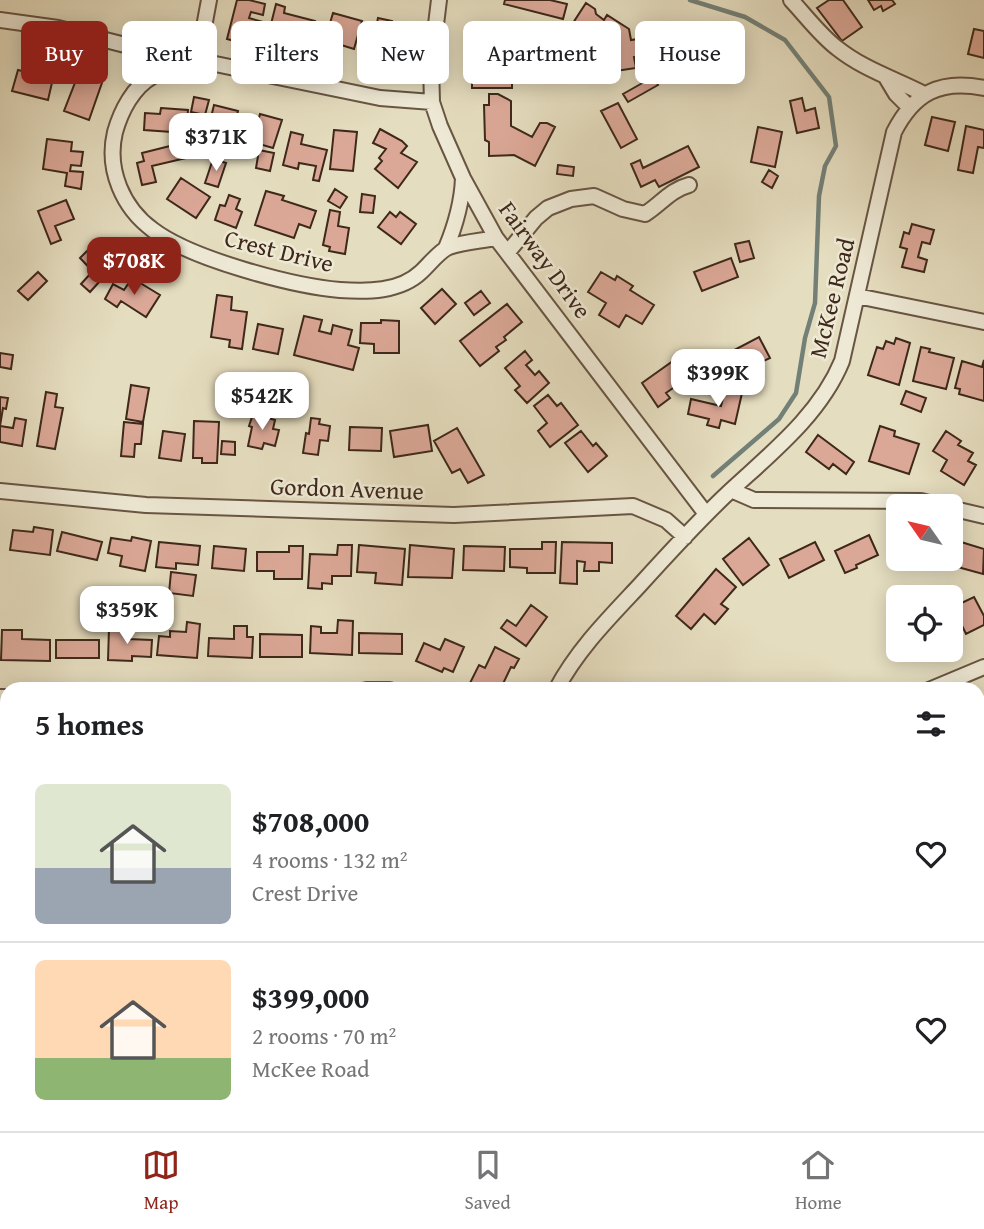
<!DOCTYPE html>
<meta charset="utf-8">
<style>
body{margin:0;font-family:"Gentium Book Plus",serif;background:#f2f2f2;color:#202124;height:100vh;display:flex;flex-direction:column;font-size:26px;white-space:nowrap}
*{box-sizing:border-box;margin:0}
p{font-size:23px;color:#757577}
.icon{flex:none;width:38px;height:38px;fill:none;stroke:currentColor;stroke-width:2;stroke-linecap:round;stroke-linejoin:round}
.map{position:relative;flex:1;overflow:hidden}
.panel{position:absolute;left:0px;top:682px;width:985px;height:450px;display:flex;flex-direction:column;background:#fff;border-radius:21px 21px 0 0;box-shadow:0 4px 18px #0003}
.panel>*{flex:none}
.guide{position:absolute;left:21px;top:21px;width:943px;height:63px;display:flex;gap:14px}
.needle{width:46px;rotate:304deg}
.fabs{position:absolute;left:886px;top:494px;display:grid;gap:14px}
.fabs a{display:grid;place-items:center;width:77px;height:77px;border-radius:10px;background:#fff;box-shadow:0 4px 18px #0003;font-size:35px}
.price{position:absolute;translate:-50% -60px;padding:0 16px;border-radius:14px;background:#fff;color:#222;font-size:23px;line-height:46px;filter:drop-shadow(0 2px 4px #0008)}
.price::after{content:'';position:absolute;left:50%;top:42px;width:21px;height:16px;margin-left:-10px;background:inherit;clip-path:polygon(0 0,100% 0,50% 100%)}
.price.current{background:#8f2418;color:#fff}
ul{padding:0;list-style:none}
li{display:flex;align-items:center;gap:21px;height:175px;padding:0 35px}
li+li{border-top:2px solid #e0e0e0}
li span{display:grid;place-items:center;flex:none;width:196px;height:140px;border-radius:10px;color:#555}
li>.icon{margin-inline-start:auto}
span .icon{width:84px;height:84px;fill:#fffc;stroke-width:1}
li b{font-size:30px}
h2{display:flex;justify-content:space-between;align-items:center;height:84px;padding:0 35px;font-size:30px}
.pill{padding:0 24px;border-radius:10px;background:#fff;box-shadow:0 4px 18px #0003;font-size:24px;line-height:63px}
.pill.current{background:#8f2418;color:#fff}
.tab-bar{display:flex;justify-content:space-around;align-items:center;height:98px;border-top:2px solid #e0e0e0;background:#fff;font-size:19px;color:#757577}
.tab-bar a{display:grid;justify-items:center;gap:4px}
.tab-bar .current{color:#8f2418}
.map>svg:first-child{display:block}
.green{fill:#afc296;stroke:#767558;stroke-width:2}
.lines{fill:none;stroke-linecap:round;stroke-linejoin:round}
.stream{stroke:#738077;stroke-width:4.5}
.building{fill:#dba897;stroke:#3e281a;stroke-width:2}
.minor-casing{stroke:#685543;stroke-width:18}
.minor{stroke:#eee9d5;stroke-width:14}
.labels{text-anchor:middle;stroke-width:5;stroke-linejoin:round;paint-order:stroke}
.street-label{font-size:24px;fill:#3e281a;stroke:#eee9d5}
</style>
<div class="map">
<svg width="984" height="1131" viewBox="0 0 984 1131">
<rect width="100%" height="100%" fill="#e5ddbf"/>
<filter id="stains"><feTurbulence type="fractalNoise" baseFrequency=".00286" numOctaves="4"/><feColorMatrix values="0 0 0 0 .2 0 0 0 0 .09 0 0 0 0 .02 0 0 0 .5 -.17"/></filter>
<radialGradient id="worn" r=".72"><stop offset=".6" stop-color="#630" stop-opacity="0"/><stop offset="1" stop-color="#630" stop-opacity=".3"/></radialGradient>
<path class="green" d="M 984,1062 L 984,1131 L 923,1131 L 922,1125 L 978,1125 L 978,1063 Z"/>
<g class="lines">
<path class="stream" d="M 690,0 L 745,17 L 785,40 L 829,97 L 836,146 L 825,166 L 819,196 L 815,303 L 805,338 L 796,393 L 779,419 L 713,476"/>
</g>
<path class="building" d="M 237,0 L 249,0 L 265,4 L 263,15 L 251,12 L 249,18 L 263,22 L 257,47 L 227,39 Z
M 505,0 L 550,0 L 567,4 L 563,19 L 504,4 Z
M 829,0 L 843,0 L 862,27 L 842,41 L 817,8 Z
M 868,0 L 892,0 L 895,4 L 883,11 L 881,6 L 874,10 Z
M 586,3 L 595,9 L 596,14 L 604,20 L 607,15 L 629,29 L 631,40 L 638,39 L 640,56 L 634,57 L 636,68 L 602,73 L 600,60 L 608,59 L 606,45 L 573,23 Z
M 276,4 L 285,7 L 284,13 L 315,21 L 309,47 L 282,41 L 280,48 L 266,44 Z
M 333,13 L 362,21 L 354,49 L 325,40 Z
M 378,18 L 392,21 L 389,34 L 400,36 L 393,69 L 380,66 L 383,53 L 371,50 Z
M 974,29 L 984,31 L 984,58 L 968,54 Z
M 472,45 L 506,46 L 506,73 L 512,73 L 512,88 L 472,88 Z
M 534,45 L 548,48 L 544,68 L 529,64 Z
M 43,58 L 57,61 L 48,100 L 12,91 L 18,70 L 39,75 Z
M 70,61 L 105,74 L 89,120 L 64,111 L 76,80 L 64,76 Z
M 653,77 L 658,85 L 628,102 L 623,94 Z
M 489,94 L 498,94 L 511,101 L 511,126 L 532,137 L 540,123 L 547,123 L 555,127 L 535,166 L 514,155 L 489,156 L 489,142 L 485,140 L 484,105 L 489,105 Z
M 194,97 L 209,100 L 205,115 L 191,112 Z
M 802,98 L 805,111 L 815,108 L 819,128 L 797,133 L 790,101 Z
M 618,103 L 637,139 L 621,148 L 601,111 Z
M 214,105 L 238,111 L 232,136 L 208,130 Z
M 161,108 L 188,110 L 186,133 L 144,130 L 145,113 L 160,114 Z
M 260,114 L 282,120 L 273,148 L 252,142 Z
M 932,117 L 955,122 L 948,151 L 925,145 Z
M 966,126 L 984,130 L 984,148 L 978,147 L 973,173 L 958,170 Z
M 758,127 L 782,132 L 775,167 L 751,162 Z
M 380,129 L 402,141 L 407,146 L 401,153 L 417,162 L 398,188 L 375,169 L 382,161 L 379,158 L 386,149 L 373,143 Z
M 334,130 L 357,132 L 353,171 L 330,169 Z
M 291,132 L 303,135 L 301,144 L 327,150 L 319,181 L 313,180 L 316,166 L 299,163 L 298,169 L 283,165 Z
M 47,139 L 72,142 L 71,151 L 83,152 L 81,166 L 71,165 L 70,171 L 83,172 L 81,189 L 65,186 L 67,173 L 43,169 Z
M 182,143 L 186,158 L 152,166 L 156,182 L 142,185 L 137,163 L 144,161 L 142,153 Z
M 688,146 L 699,167 L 659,187 L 655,180 L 641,187 L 631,164 L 640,160 L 643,168 Z
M 259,150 L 274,153 L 270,171 L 256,168 Z
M 213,159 L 226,163 L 218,187 L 205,183 Z
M 558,165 L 574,167 L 573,176 L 557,174 Z
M 769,170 L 778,176 L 772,188 L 762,182 Z
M 181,178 L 210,197 L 196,218 L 167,199 Z
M 335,189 L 347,197 L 340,208 L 328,201 Z
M 266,191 L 284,196 L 282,200 L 316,211 L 310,228 L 299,224 L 294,238 L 255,225 Z
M 362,194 L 375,196 L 373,213 L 360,212 Z
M 229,195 L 240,199 L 236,209 L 242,212 L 236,228 L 215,220 L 220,205 L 225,206 Z
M 66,200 L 74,219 L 55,226 L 61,240 L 51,244 L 38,211 Z
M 330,210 L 340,212 L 338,226 L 349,228 L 345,254 L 329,251 L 330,247 L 323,245 Z
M 390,212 L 396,217 L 400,212 L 416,224 L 401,244 L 378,227 Z
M 912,224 L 934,230 L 930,244 L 922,242 L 918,257 L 927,260 L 924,272 L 902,267 L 907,249 L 900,247 L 904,232 L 909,234 Z
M 749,241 L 754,258 L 740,262 L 735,244 Z
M 96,242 L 116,264 L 100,279 L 80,258 Z
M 731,258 L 738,277 L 702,291 L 694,272 Z
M 38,272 L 47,281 L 28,300 L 18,291 Z
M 601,272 L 615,280 L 617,276 L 633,286 L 630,290 L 654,305 L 642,324 L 626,315 L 619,327 L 599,315 L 606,303 L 588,292 Z
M 91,273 L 100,281 L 90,292 L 81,284 Z
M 132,278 L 160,295 L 146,317 L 121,301 L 117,307 L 105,299 L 113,284 L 124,290 Z
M 442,289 L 456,304 L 435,324 L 421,308 Z
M 481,291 L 490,303 L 474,315 L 465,303 Z
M 217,295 L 232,297 L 231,310 L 247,312 L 242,349 L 229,347 L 230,340 L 211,337 Z
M 507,304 L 522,322 L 504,337 L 506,340 L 496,347 L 499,351 L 480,366 L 460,341 Z
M 304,316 L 322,320 L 319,331 L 331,334 L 333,325 L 352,330 L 348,345 L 359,348 L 353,370 L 294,355 Z
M 381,320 L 399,321 L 399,353 L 374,353 L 374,344 L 360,343 L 361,323 L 381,323 Z
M 258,324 L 283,329 L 278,354 L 253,349 Z
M 759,337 L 770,358 L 755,365 L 759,371 L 735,384 L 721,357 Z
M 896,338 L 910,343 L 899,385 L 868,375 L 877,347 L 883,349 L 886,341 L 894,344 Z
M 921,347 L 930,349 L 929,352 L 954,358 L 946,389 L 913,381 Z
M 525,351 L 532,360 L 526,365 L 535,375 L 539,371 L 549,383 L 527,403 L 515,390 L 520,386 L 505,368 Z
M 0,353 L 13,355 L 11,369 L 0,367 Z
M 984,360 L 984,401 L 959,394 L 960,389 L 955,388 L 962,361 L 982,367 Z
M 673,361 L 686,379 L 666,393 L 670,398 L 658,407 L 642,383 Z
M 131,385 L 149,388 L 143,422 L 126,419 Z
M 725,390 L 742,393 L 735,424 L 721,420 L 719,428 L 707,425 L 709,419 L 688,414 L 691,399 L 721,406 Z
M 906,391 L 926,398 L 921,412 L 901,404 Z
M 46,392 L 57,394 L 55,407 L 63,408 L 55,449 L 37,446 Z
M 548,395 L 557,406 L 561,403 L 578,425 L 550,447 L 538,431 L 547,423 L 534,406 Z
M 0,397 L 8,398 L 6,409 L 3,408 L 0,426 L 13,428 L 15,418 L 26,420 L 22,446 L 0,442 Z
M 253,414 L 275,420 L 273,429 L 279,430 L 275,446 L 264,443 L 262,449 L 248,446 L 252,427 L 249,426 Z
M 311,418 L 320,419 L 319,424 L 330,426 L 328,441 L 320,440 L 318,455 L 303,453 L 306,433 L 309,434 Z
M 194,421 L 219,422 L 217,463 L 202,463 L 202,458 L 193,458 Z
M 124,422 L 143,424 L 141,444 L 135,444 L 134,457 L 121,456 Z
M 428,425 L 432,451 L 394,457 L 390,431 Z
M 880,426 L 895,431 L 894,436 L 919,444 L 909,474 L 869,461 Z
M 350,427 L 382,428 L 381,451 L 349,450 Z
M 457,428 L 484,475 L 468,483 L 460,469 L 452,473 L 434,441 Z
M 163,431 L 185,434 L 181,461 L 159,458 Z
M 581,431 L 593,446 L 596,443 L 607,456 L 588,472 L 565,443 Z
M 946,431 L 961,441 L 958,445 L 973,453 L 968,461 L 976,465 L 964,485 L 941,471 L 947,460 L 933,451 Z
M 818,435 L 854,462 L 846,474 L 833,464 L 829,469 L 806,452 Z
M 222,441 L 235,442 L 235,455 L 221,454 Z
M 34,527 L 53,530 L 50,555 L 10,550 L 13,530 L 33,532 Z
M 62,532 L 102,542 L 97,560 L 57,551 Z
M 869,535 L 878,555 L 856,565 L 857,568 L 845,573 L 835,551 Z
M 896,536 L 898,558 L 939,558 L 938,564 L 895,562 Z
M 132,537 L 151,541 L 145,571 L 120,566 L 122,556 L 108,553 L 111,538 L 131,541 Z
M 749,538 L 769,565 L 743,585 L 723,559 Z
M 159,542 L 200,546 L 198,565 L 176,563 L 176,569 L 156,567 Z
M 542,542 L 556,542 L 555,573 L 527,573 L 527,568 L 510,567 L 510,549 L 542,549 Z
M 562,542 L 612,543 L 612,563 L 599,562 L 599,571 L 584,571 L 585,562 L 577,561 L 577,584 L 560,583 Z
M 815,542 L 824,560 L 789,578 L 780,559 Z
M 961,542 L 984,549 L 983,574 L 954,566 Z
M 338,545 L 352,545 L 351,576 L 332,576 L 332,584 L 322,583 L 322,589 L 308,588 L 310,554 L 337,555 Z
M 359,545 L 405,549 L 402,585 L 375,583 L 376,573 L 357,572 Z
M 410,545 L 454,549 L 452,578 L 408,577 Z
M 214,546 L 246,549 L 244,571 L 212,568 Z
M 289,546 L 303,546 L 302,579 L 274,579 L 274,571 L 257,571 L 257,552 L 289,552 Z
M 464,546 L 505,547 L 504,571 L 463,570 Z
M 716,569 L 736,587 L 721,604 L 728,609 L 715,624 L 704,614 L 691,629 L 676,616 Z
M 171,572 L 196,575 L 193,596 L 169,593 Z
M 974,597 L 984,616 L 984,625 L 966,634 L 953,607 Z
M 531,605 L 547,617 L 526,646 L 501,628 L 507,620 L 516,626 Z
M 338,620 L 353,621 L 352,655 L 310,653 L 311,626 L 321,627 L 321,633 L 337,633 Z
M 187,622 L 200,624 L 197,658 L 157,655 L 159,636 L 170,637 L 170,631 L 186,632 Z
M 234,626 L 247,626 L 247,637 L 253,637 L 252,658 L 208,656 L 209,638 L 234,639 Z
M 109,628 L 129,629 L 128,639 L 152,640 L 151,657 L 132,656 L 132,661 L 108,660 Z
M 2,630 L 22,630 L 22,639 L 50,640 L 50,661 L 1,660 Z
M 359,633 L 402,634 L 402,654 L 359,653 Z
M 260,634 L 302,635 L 302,657 L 260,657 Z
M 445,639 L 464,647 L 453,672 L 444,668 L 442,672 L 416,661 L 424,643 L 440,650 Z
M 56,640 L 99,640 L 99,658 L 56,658 Z
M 495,647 L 519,659 L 514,668 L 511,667 L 500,690 L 467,689 L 479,665 L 485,668 Z
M 0,732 L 7,733 L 7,754 L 5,753 L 4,761 L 0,761 Z
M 0,869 L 7,870 L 7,893 L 0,892 Z
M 61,1125 L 99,1125 L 98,1131 L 61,1130 Z
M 523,1125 L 548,1125 L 549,1131 L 524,1131 Z"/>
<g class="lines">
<g class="minor-casing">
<path id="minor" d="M 209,0 L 198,59 C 183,64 166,68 153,76 C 133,87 121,111 115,132 C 106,170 123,208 153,230 C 191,259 293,286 340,290 C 367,292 400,292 421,272 C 429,265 439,251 449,247 C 463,242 481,241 496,238
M 439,0 L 431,65 L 432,102 L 440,126 L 463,178 L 496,238 L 706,514
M 791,0 C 806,16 820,35 837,48 C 863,69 895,79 924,94
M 0,20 L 58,28 L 133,47 L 380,98 L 432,102
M 887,79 L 896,94 L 909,107
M 446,248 C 456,224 462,203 463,178
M 508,252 L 536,218 L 548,208 L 571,199 L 594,196 L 623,209 L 645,214 C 661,204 670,190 689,185
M 857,296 L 984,322
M 731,490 L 754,500 L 921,501 L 940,506
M 0,491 L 146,505 L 454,515 L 633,506 L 666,520 L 685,537
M 950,508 L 984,516
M 366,690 L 390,690
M 556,690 C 577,650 609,618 639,586 C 668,554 697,522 728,493 C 770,454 820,415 842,361 L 894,132 C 914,93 940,79 984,88
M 929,690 L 984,667
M 0,697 L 7,697
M 978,929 L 984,927
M 0,955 L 7,956
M 21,1125 L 22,1131
M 781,1125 L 782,1131
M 117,1131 L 118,1125
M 233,1131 L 234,1125
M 384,1131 L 386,1125"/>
</g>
<use href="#minor" class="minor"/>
</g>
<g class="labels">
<g class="street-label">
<text transform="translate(279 251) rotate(14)" y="8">Crest Drive</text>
<text transform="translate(545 260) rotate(54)" y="8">Fairway Drive</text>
<text transform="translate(832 298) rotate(-76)" y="8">McKee Road</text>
<text transform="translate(347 489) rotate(2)" y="8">Gordon Avenue</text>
</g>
</g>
<rect width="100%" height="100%" filter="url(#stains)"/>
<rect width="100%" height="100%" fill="url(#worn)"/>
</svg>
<div class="fabs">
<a><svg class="needle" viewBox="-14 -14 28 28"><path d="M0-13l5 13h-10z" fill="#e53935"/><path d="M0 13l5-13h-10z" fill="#757577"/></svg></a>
<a><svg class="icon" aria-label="locate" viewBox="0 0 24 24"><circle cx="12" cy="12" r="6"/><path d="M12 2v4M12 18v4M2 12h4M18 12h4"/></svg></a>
</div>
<b class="price" style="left:216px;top:173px">$371K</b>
<b class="price current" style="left:134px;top:297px">$708K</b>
<b class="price" style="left:718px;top:409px">$399K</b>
<b class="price" style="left:262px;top:432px">$542K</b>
<b class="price" style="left:127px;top:646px">$359K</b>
<div class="guide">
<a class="pill current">Buy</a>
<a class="pill">Rent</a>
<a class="pill">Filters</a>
<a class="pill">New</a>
<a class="pill">Apartment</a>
<a class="pill">House</a>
</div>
<section class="panel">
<h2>5 homes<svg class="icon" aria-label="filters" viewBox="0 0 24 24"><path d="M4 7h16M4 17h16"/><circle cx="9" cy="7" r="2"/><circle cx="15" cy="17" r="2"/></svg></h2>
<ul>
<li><span style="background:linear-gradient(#dfe7d0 60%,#9aa5b1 0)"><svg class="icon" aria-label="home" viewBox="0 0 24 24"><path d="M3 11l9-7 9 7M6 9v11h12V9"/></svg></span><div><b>$708,000</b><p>4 rooms · 132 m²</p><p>Crest Drive</p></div><svg class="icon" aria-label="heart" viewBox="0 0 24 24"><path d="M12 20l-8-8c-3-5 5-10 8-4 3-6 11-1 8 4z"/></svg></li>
<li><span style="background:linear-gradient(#ffd9b3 70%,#8fb573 0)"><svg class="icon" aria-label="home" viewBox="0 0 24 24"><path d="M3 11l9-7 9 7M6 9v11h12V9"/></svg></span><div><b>$399,000</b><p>2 rooms · 70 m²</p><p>McKee Road</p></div><svg class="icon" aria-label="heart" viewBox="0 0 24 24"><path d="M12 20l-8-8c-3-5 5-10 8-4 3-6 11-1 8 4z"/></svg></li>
</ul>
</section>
</div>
<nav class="tab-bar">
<a class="current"><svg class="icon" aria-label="map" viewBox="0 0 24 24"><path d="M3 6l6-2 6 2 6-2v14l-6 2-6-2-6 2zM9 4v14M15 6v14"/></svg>Map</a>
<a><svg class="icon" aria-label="saved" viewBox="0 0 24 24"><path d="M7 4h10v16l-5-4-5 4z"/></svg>Saved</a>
<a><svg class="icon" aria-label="home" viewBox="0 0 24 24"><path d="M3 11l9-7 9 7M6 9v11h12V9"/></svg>Home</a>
</nav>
